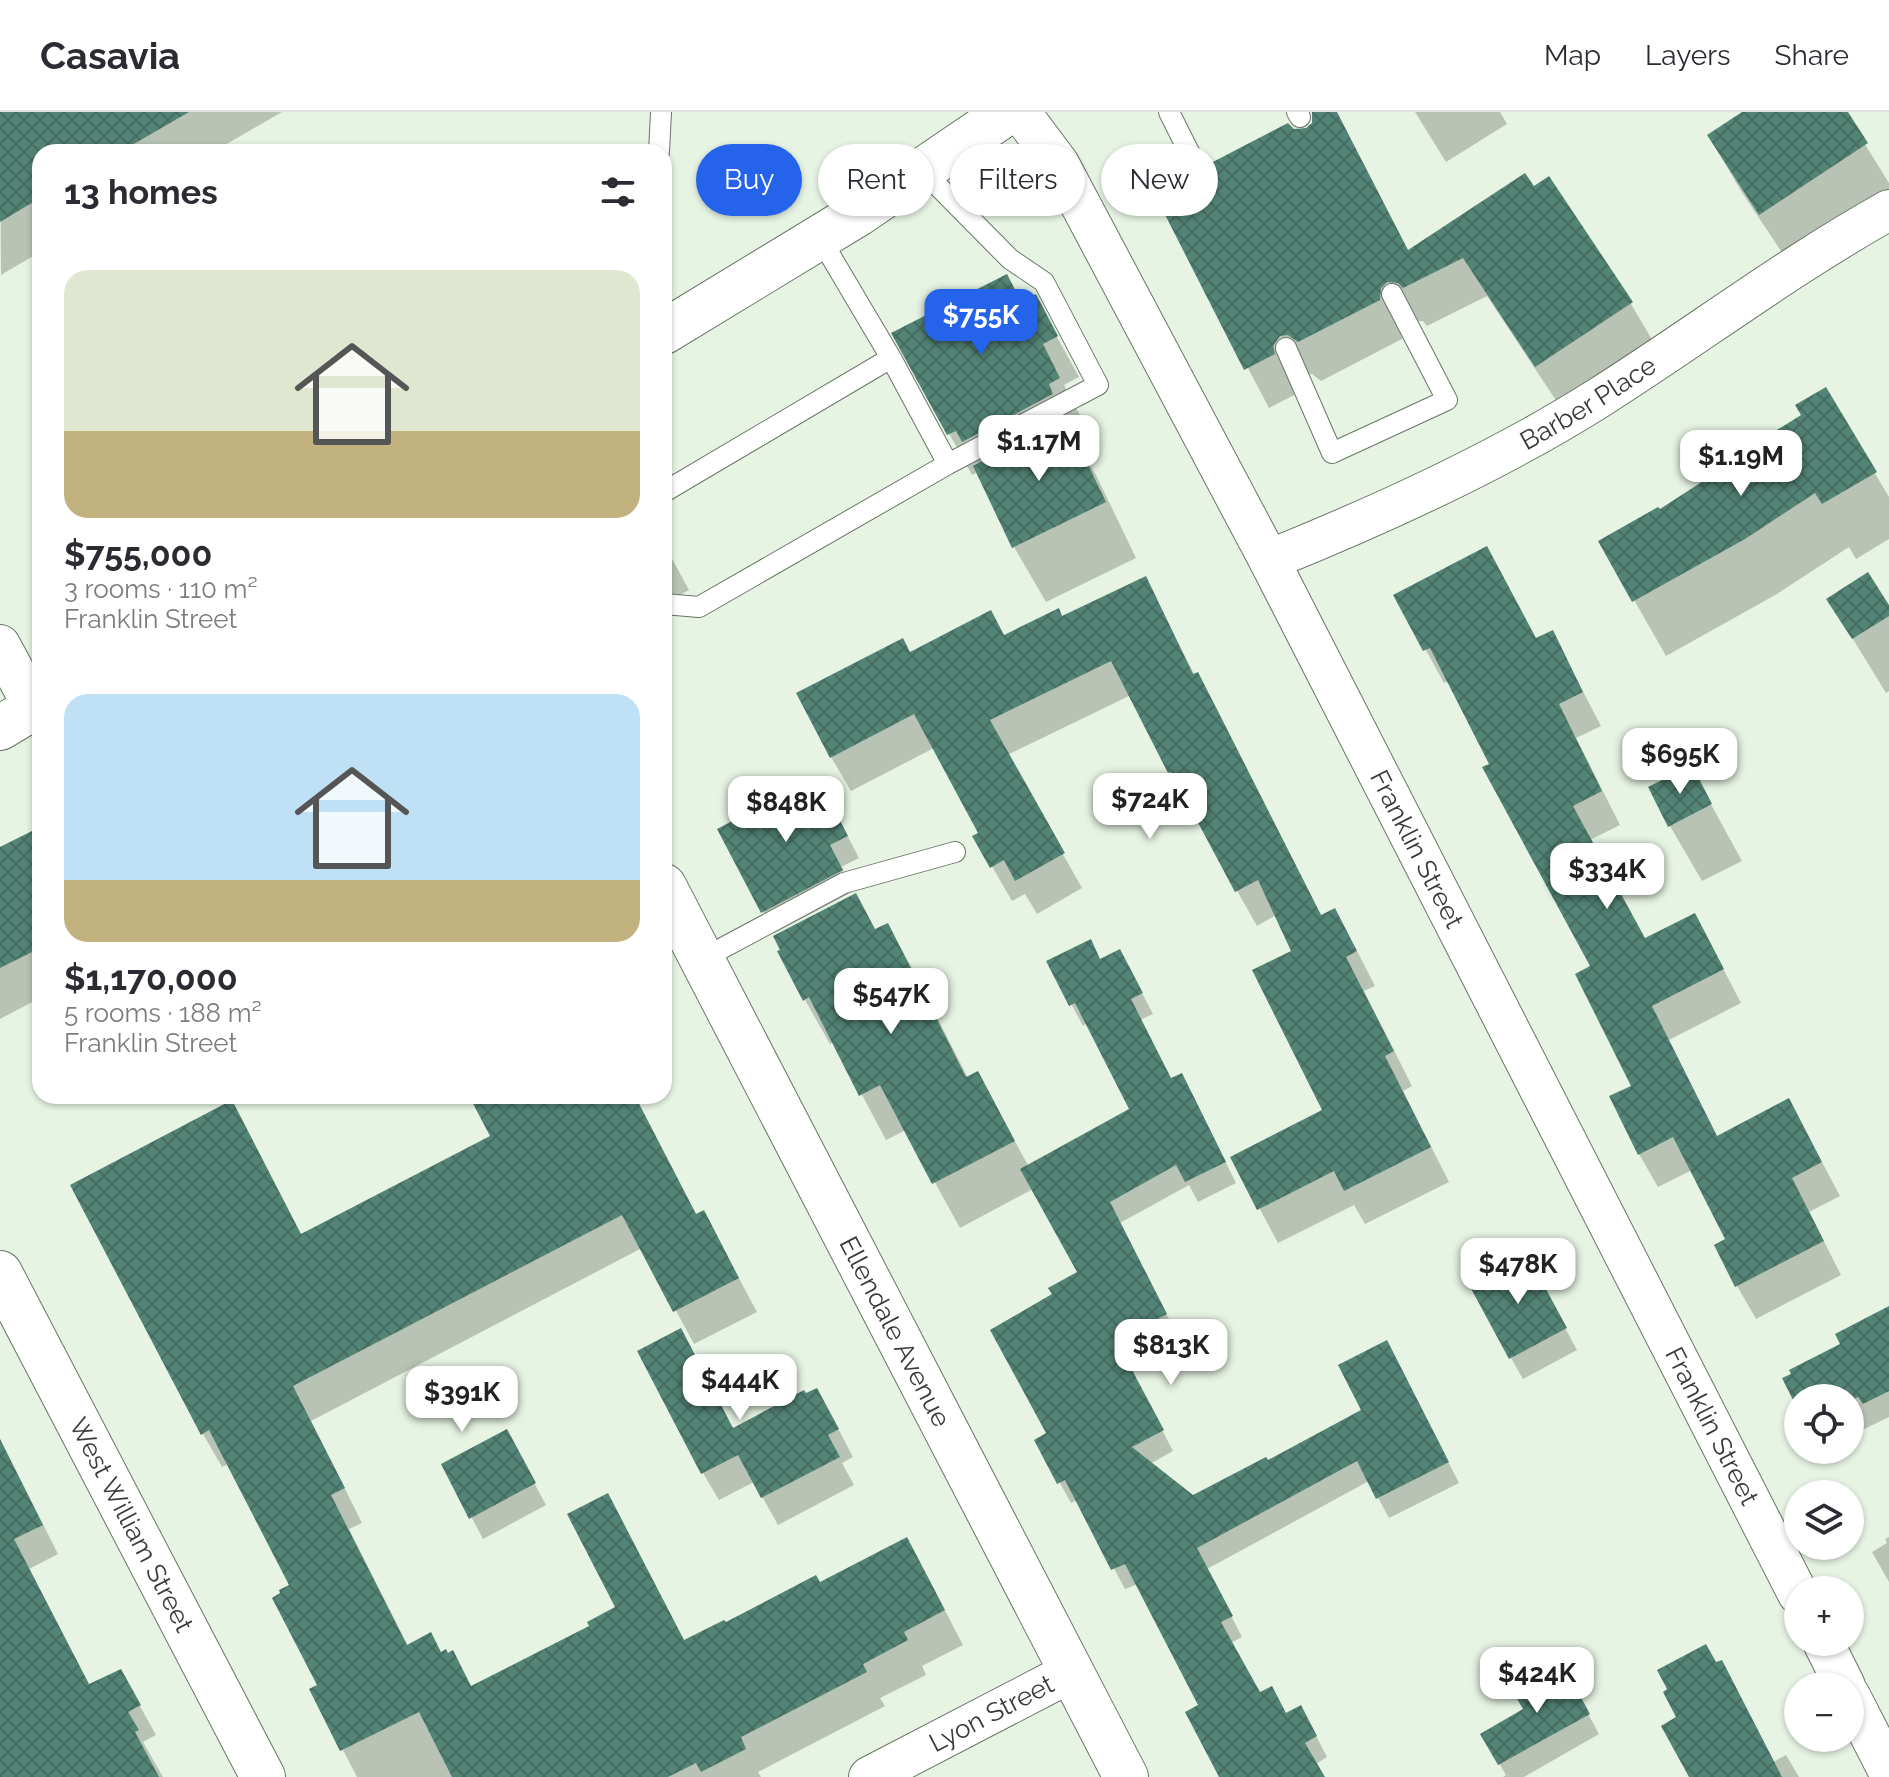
<!DOCTYPE html>
<meta charset="utf-8">
<style>
body{margin:0;font-family:Raleway,sans-serif;background:#f2f2f3;color:#2b2b33;height:100vh;display:flex;flex-direction:column;font-size:30px;white-space:nowrap}
*{box-sizing:border-box;margin:0}
p{font-size:26px;color:#7c7c81}
.icon{flex:none;width:44px;height:44px;fill:none;stroke:currentColor;stroke-width:2;stroke-linecap:round;stroke-linejoin:round}
.map{position:relative;flex:1;overflow:hidden}
.details{position:absolute;left:32px;top:32px;width:640px;height:960px;display:flex;flex-direction:column;background:#fff;border-radius:24px;box-shadow:0 2px 6px #0004}
.details>*{flex:none}
.guide{position:absolute;left:696px;top:32px;width:760px;height:72px;display:flex;gap:16px}
.buttons{position:absolute;left:1784px;top:1272px;display:grid;gap:16px}
.buttons a{display:grid;place-items:center;width:80px;height:80px;border-radius:50%;background:#fff;box-shadow:0 2px 6px #0004;font-size:40px}
.price{position:absolute;translate:-50% -68px;padding:0 18px;border-radius:16px;background:#fff;color:#222;font-size:26px;line-height:52px;filter:drop-shadow(0 2px 4px #0008)}
.price::after{content:'';position:absolute;left:50%;top:48px;width:24px;height:18px;margin-left:-12px;background:inherit;clip-path:polygon(0 0,100% 0,50% 100%)}
.price.selected{background:#2563eb;color:#fff}
ul{padding:0;list-style:none}
li{display:grid;align-content:center;gap:16px;height:424px;padding:0 32px}
li span{display:grid;place-items:center;height:248px;border-radius:24px;color:#555}
li>.icon{margin-inline-start:auto}
span .icon{width:144px;height:144px;fill:#fffc;stroke-width:1}
li b{font-size:34px}
h2{display:flex;justify-content:space-between;align-items:center;height:96px;padding:0 32px;font-size:34px}
.chip{padding:0 28px;border-radius:36px;background:#fff;box-shadow:0 2px 6px #0004;font-size:28px;line-height:72px}
.chip.selected{background:#2563eb;color:#fff}
header{display:flex;align-items:center;gap:48px;box-sizing:border-box;height:112px;padding:0 40px;background:#fff;border-bottom:2px solid #e1e1e2}
header strong{font-size:38px}
nav{display:flex;gap:44px;margin-inline-start:auto;font-size:28px}
.map>svg:first-child{display:block}
.shadow{fill:#0003}
.building{fill:url(#building-cross-hatch)}
.lines{fill:none;stroke-linecap:round;stroke-linejoin:round}
.service-casing{stroke:#697567;stroke-width:22}
.minor-casing{stroke:#697567;stroke-width:42}
.tertiary-casing{stroke:#697567;stroke-width:46}
.service{stroke:#fff;stroke-width:20}
.minor{stroke:#fff;stroke-width:40}
.tertiary{stroke:#fff;stroke-width:44}
.labels{text-anchor:middle;stroke-width:8;stroke-linejoin:round;paint-order:stroke}
.street-label{font-size:26px;fill:#373c36;stroke:#e7f4e4}
</style>
<header>
<strong>Casavia</strong>
<nav><a>Map</a><a>Layers</a><a>Share</a></nav>
</header>
<div class="map">
<svg width="1889" height="1665" viewBox="0 0 1889 1665">
<defs>
<pattern id="building-cross-hatch" width="8" height="8" patternUnits="userSpaceOnUse" patternTransform="scale(2)"><rect width="8" height="8" fill="#538476"/><path d="M0 0l8 8M0 8l8-8" fill="none" stroke="#466d62"/></pattern>
</defs>
<rect width="100%" height="100%" fill="#e7f4e4"/>
<path class="shadow" d="M 0,0 L 282,0 L 213,40 L 40,40 L 40,140 L 1,163 Z
M 1314,0 L 1335,0 L 1409,140 L 1549,67 L 1631,192 L 1654,231 L 1559,293 L 1487,184 L 1427,214 L 1423,209 L 1410,209 L 1402,216 L 1402,227 L 1321,269 L 1312,262 L 1302,263 L 1296,282 L 1269,296 L 1156,82 L 1206,71 L 1294,19 L 1307,18 L 1314,11 Z
M 1415,0 L 1500,0 L 1507,12 L 1446,50 Z
M 1746,0 L 1845,0 L 1889,71 L 1889,93 L 1793,157 L 1741,79 L 1709,24 Z
M 1035,185 L 1079,265 L 1064,273 L 1082,307 L 1070,313 L 1073,324 L 1096,363 L 1136,446 L 1046,490 L 1014,435 L 978,360 L 972,363 L 894,222 L 1021,191 Z
M 1825,277 L 1889,385 L 1889,427 L 1856,447 L 1849,435 L 1777,482 L 1666,544 L 1601,430 L 1659,400 L 1782,321 L 1804,304 Z
M 664,432 L 689,478 L 664,492 Z
M 1145,466 L 1195,564 L 1197,563 L 1217,597 L 1322,805 L 1334,799 L 1354,833 L 1375,874 L 1364,879 L 1412,974 L 1403,979 L 1449,1070 L 1365,1112 L 1354,1093 L 1278,1131 L 1232,1045 L 1325,998 L 1294,840 L 1276,803 L 1257,814 L 1170,660 L 1131,583 L 1007,643 L 1082,776 L 1037,802 L 1025,782 L 1012,789 L 975,725 L 980,722 L 934,636 L 851,679 L 831,645 L 910,543 L 1004,525 L 1062,506 Z
M 1396,484 L 1537,528 L 1552,520 L 1601,614 L 1576,626 L 1620,713 L 1590,728 L 1645,828 L 1713,837 L 1741,891 L 1669,928 L 1718,1026 L 1807,1022 L 1840,1084 L 1809,1100 L 1841,1163 L 1756,1207 L 1737,1174 L 1727,1128 L 1692,1058 L 1658,1075 L 1639,1042 L 1633,975 L 1593,855 L 1449,569 L 1444,571 Z
M 1829,488 L 1889,496 L 1889,579 L 1886,581 Z
M 1691,656 L 1742,749 L 1702,769 L 1670,714 Z
M 829,688 L 859,746 L 841,755 L 854,779 L 775,821 L 763,800 Z
M 40,717 L 40,886 L 0,907 L 0,737 Z
M 888,813 L 913,858 L 968,966 L 977,961 L 1029,1055 L 1132,998 L 1087,911 L 1083,914 L 1049,850 L 1101,849 L 1131,860 L 1153,902 L 1140,908 L 1171,968 L 1182,964 L 1193,984 L 1236,1071 L 1198,1090 L 1189,1073 L 1120,1111 L 1177,1223 L 1126,1249 L 1173,1339 L 1150,1352 L 1192,1386 L 1267,1351 L 1364,1299 L 1398,1251 L 1459,1371 L 1389,1406 L 1369,1369 L 1207,1457 L 1242,1525 L 1231,1531 L 1260,1582 L 1286,1603 L 1312,1616 L 1327,1645 L 1316,1652 L 1323,1665 L 1222,1665 L 1201,1594 L 1138,1472 L 1125,1477 L 1077,1388 L 1071,1391 L 1036,1328 L 1048,1322 L 1055,1183 L 1079,1161 L 1033,1077 L 960,1116 L 906,1018 L 886,1028 L 834,930 L 830,932 L 805,888 L 876,819 Z
M 471,984 L 635,984 L 697,1104 L 704,1101 L 757,1200 L 694,1232 L 642,1136 L 311,1309 L 362,1411 L 349,1417 L 408,1534 L 447,1543 L 452,1541 L 472,1576 L 592,1515 L 618,1496 L 607,1383 L 685,1530 L 820,1473 L 926,1462 L 963,1533 L 922,1554 L 926,1563 L 880,1586 L 885,1594 L 758,1660 L 761,1665 L 357,1665 L 312,1578 L 320,1574 L 291,1473 L 229,1352 L 222,1355 L 203,1322 L 302,1124 L 492,1025 Z
M 1537,1164 L 1577,1238 L 1523,1267 L 1511,1246 Z
M 1889,1196 L 1889,1305 L 1850,1324 L 1850,1286 L 1798,1286 L 1798,1293 L 1794,1263 L 1842,1232 Z
M 832,1305 L 853,1345 L 842,1351 L 854,1373 L 778,1413 L 754,1370 L 719,1388 L 703,1361 L 734,1318 Z
M 0,1327 L 58,1442 L 29,1457 L 89,1574 L 121,1560 L 156,1623 L 143,1630 L 163,1665 L 0,1665 Z
M 518,1341 L 546,1393 L 483,1427 L 444,1353 Z
M 1889,1425 L 1889,1470 L 1872,1440 L 1887,1431 L 1885,1427 Z
M 1573,1574 L 1599,1622 L 1524,1665 L 1503,1665 L 1506,1663 L 1482,1623 Z
M 1786,1643 L 1799,1665 L 1691,1665 L 1773,1650 Z"/>
<path class="building" d="M 0,0 L 189,0 L 120,40 L 40,40 L 40,86 L 0,110 Z
M 1312,0 L 1337,0 L 1408,138 L 1525,61 L 1534,74 L 1549,64 L 1633,190 L 1535,255 L 1463,146 L 1403,176 L 1398,171 L 1387,170 L 1381,176 L 1380,188 L 1298,230 L 1288,223 L 1280,224 L 1273,234 L 1275,242 L 1244,258 L 1154,81 L 1186,64 L 1196,71 L 1204,69 L 1211,60 L 1209,52 L 1288,11 L 1294,17 L 1306,16 L 1312,11 Z
M 1742,0 L 1848,0 L 1868,31 L 1759,103 L 1707,23 Z
M 1007,162 L 1021,189 L 1036,182 L 1058,224 L 1043,232 L 1060,266 L 1049,272 L 1053,282 L 962,330 L 956,319 L 947,323 L 891,221 Z
M 1826,275 L 1877,360 L 1822,392 L 1815,381 L 1745,427 L 1632,490 L 1598,429 L 1658,395 L 1660,397 L 1779,320 L 1777,318 L 1801,303 L 1795,293 Z
M 1065,305 L 1106,390 L 1012,436 L 973,354 Z
M 1487,434 L 1536,526 L 1553,518 L 1583,580 L 1559,592 L 1602,679 L 1573,694 L 1645,826 L 1695,801 L 1724,857 L 1652,894 L 1717,1024 L 1789,986 L 1822,1050 L 1792,1066 L 1824,1129 L 1735,1175 L 1714,1133 L 1725,1127 L 1673,1025 L 1638,1043 L 1609,984 L 1631,974 L 1575,862 L 1590,854 L 1482,655 L 1489,652 L 1430,536 L 1423,539 L 1393,483 Z
M 1868,460 L 1889,493 L 1889,504 L 1852,527 L 1826,487 Z
M 1146,464 L 1193,562 L 1198,560 L 1321,803 L 1335,796 L 1357,839 L 1346,845 L 1394,939 L 1385,944 L 1431,1035 L 1344,1079 L 1334,1059 L 1257,1098 L 1230,1045 L 1322,998 L 1252,858 L 1291,839 L 1258,768 L 1235,780 L 1171,660 L 1168,661 L 1111,549 L 990,608 L 1065,741 L 1015,769 L 1004,748 L 990,756 L 972,724 L 978,721 L 914,602 L 830,646 L 796,581 L 903,526 L 910,540 L 991,498 L 1004,523 L 1059,496 L 1062,504 Z
M 1692,653 L 1712,692 L 1668,715 L 1648,675 Z
M 817,665 L 848,724 L 830,733 L 843,758 L 761,801 L 717,717 Z
M 40,715 L 40,836 L 0,856 L 0,735 Z
M 856,781 L 875,817 L 888,811 L 966,965 L 978,959 L 1015,1029 L 932,1072 L 880,973 L 859,984 L 809,885 L 803,889 L 777,839 L 780,838 L 773,824 Z
M 1091,827 L 1100,847 L 1120,837 L 1143,881 L 1131,887 L 1171,966 L 1182,961 L 1226,1050 L 1185,1070 L 1176,1053 L 1110,1090 L 1167,1202 L 1116,1228 L 1164,1318 L 1132,1335 L 1193,1383 L 1266,1345 L 1268,1348 L 1361,1298 L 1338,1253 L 1387,1228 L 1449,1350 L 1376,1387 L 1357,1349 L 1197,1436 L 1233,1504 L 1221,1510 L 1260,1580 L 1272,1574 L 1286,1601 L 1301,1593 L 1317,1624 L 1305,1631 L 1325,1665 L 1219,1665 L 1185,1600 L 1198,1593 L 1125,1452 L 1111,1458 L 1065,1368 L 1057,1372 L 1034,1328 L 1046,1321 L 990,1218 L 1052,1182 L 1048,1176 L 1077,1160 L 1020,1057 L 1129,997 L 1075,891 L 1069,894 L 1046,849 Z
M 469,984 L 635,984 L 696,1102 L 704,1098 L 739,1166 L 673,1200 L 622,1103 L 293,1274 L 345,1376 L 331,1383 L 407,1533 L 431,1520 L 441,1540 L 446,1537 L 448,1541 L 453,1538 L 471,1574 L 589,1514 L 587,1510 L 615,1495 L 567,1402 L 608,1381 L 684,1528 L 724,1508 L 726,1510 L 816,1463 L 820,1470 L 907,1425 L 945,1498 L 904,1520 L 908,1528 L 863,1552 L 867,1560 L 741,1625 L 746,1637 L 701,1660 L 696,1651 L 668,1665 L 452,1665 L 419,1600 L 340,1639 L 309,1577 L 317,1573 L 272,1486 L 280,1481 L 279,1478 L 289,1473 L 209,1318 L 201,1323 L 70,1073 L 232,988 L 301,1122 L 490,1024 Z
M 1526,1140 L 1567,1216 L 1509,1247 L 1468,1171 Z
M 1889,1194 L 1889,1279 L 1863,1292 L 1858,1285 L 1850,1289 L 1850,1286 L 1798,1286 L 1798,1298 L 1782,1266 L 1791,1262 L 1789,1258 L 1840,1232 L 1835,1222 Z
M 681,1216 L 733,1316 L 804,1278 L 806,1281 L 817,1276 L 839,1317 L 828,1323 L 840,1345 L 761,1386 L 738,1343 L 701,1362 L 637,1239 Z
M 507,1317 L 536,1371 L 469,1407 L 441,1352 Z
M 0,1327 L 43,1413 L 14,1427 L 89,1572 L 121,1557 L 141,1593 L 128,1600 L 139,1618 L 135,1620 L 159,1665 L 0,1665 Z
M 1706,1532 L 1716,1550 L 1722,1548 L 1782,1665 L 1689,1665 L 1661,1614 L 1676,1605 L 1663,1580 L 1667,1577 L 1657,1558 Z
M 1563,1552 L 1590,1602 L 1498,1653 L 1480,1622 L 1523,1597 L 1513,1580 Z"/>
<g class="lines">
<g class="service-casing">
<path id="service" d="M 1169,0 L 1198,58
M 1297,0 L 1300,5
M 659,40 L 661,0
M 820,126 L 891,246 L 948,352
M 1286,236 L 1332,341 L 1447,288 L 1392,182
M 664,380 L 891,246
M 664,492 L 699,495 L 948,352 L 1098,273 L 1044,170 L 1010,147 L 922,58
M 702,847 L 844,771 L 955,740"/>
</g>
<g class="minor-casing">
<g id="minor">
<path id="s1" d="M 1020,0 L 1059,52 L 1269,448 L 1798,1482"/>
<path id="s2" d="M 1269,448 C 1378,404 1497,350 1597,287 C 1695,225 1787,155 1889,98"/>
<path d="M 0,533 L 34,596"/>
<path d="M 1823,1530 L 1845,1574"/>
<path d="M 1850,1584 L 1889,1660"/>
<path id="s3" d="M 869,1665 L 1071,1560"/>
</g>
</g>
<g class="tertiary-casing">
<g id="tertiary">
<path d="M 664,220 L 858,102 L 1008,0"/>
<path d="M 0,616 L 40,592"/>
<path id="s4" d="M 664,774 L 1126,1665"/>
<path id="s5" d="M 0,1161 L 263,1665"/>
</g>
</g>
<use href="#service" class="service"/>
<use href="#minor" class="minor"/>
<use href="#tertiary" class="tertiary"/>
</g>
<g class="labels">
<g class="street-label">
<text dy="9" stroke="none"><textPath href="#s2" startOffset="356">Barber Place</textPath></text>
<text dy="9" stroke="none"><textPath href="#s1" startOffset="838">Franklin Street</textPath></text>
<text dy="9" stroke="none"><textPath href="#s4" startOffset="502">Ellendale Avenue</textPath></text>
<text dy="9" stroke="none"><textPath href="#s1" startOffset="1486">Franklin Street</textPath></text>
<text dy="9" stroke="none"><textPath href="#s5" startOffset="284">West William Street</textPath></text>
<text dy="9" stroke="none"><textPath href="#s3" startOffset="138">Lyon Street</textPath></text>
</g>
</g>
</svg>
<div class="buttons">
<a><svg class="icon" aria-label="locate" viewBox="0 0 24 24"><circle cx="12" cy="12" r="6"/><path d="M12 2v4M12 18v4M2 12h4M18 12h4"/></svg></a>
<a><svg class="icon" aria-label="layers" viewBox="0 0 24 24"><path d="M12 4l9 5-9 5-9-5zM3 14l9 5 9-5"/></svg></a>
<a>+</a>
<a>−</a>
</div>
<b class="price selected" style="left:981px;top:245px">$755K</b>
<b class="price" style="left:1039px;top:371px">$1.17M</b>
<b class="price" style="left:1741px;top:386px">$1.19M</b>
<b class="price" style="left:1680px;top:684px">$695K</b>
<b class="price" style="left:1150px;top:729px">$724K</b>
<b class="price" style="left:786px;top:732px">$848K</b>
<b class="price" style="left:1607px;top:799px">$334K</b>
<b class="price" style="left:891px;top:924px">$547K</b>
<b class="price" style="left:1518px;top:1194px">$478K</b>
<b class="price" style="left:1171px;top:1275px">$813K</b>
<b class="price" style="left:740px;top:1310px">$444K</b>
<b class="price" style="left:462px;top:1322px">$391K</b>
<b class="price" style="left:1537px;top:1603px">$424K</b>
<div class="guide">
<a class="chip selected">Buy</a>
<a class="chip">Rent</a>
<a class="chip">Filters</a>
<a class="chip">New</a>
</div>
<section class="details">
<h2>13 homes<svg class="icon" aria-label="filters" viewBox="0 0 24 24"><path d="M4 7h16M4 17h16"/><circle cx="9" cy="7" r="2"/><circle cx="15" cy="17" r="2"/></svg></h2>
<ul>
<li><span style="background:linear-gradient(#dfe7d0 65%,#c2b280 0)"><svg class="icon" aria-label="home" viewBox="0 0 24 24"><path d="M3 11l9-7 9 7M6 9v11h12V9"/></svg></span><div><b>$755,000</b><p>3 rooms · 110 m²</p><p>Franklin Street</p></div></li>
<li><span style="background:linear-gradient(#bfe0f5 75%,#c2b280 0)"><svg class="icon" aria-label="home" viewBox="0 0 24 24"><path d="M3 11l9-7 9 7M6 9v11h12V9"/></svg></span><div><b>$1,170,000</b><p>5 rooms · 188 m²</p><p>Franklin Street</p></div></li>
</ul>
</section>
</div>
